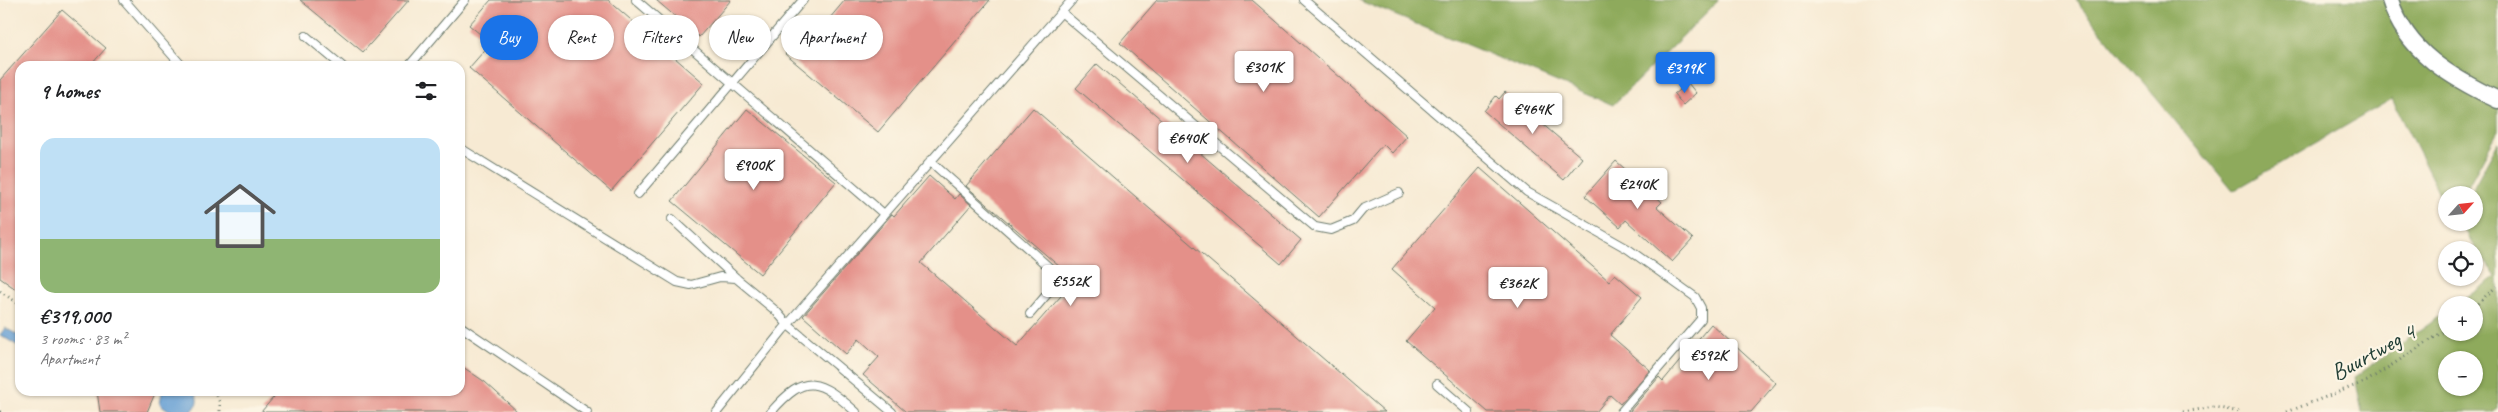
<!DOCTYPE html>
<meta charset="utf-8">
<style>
body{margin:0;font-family:Caveat,sans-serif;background:#f2f2f2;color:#202124;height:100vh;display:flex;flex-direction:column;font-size:19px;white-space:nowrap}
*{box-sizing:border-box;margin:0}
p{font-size:16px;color:#757577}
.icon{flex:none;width:28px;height:28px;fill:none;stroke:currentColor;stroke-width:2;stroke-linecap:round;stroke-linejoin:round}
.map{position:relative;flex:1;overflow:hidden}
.drawer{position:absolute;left:15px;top:61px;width:450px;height:335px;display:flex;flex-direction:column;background:#fff;border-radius:15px;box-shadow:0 1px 4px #0004}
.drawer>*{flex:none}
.guide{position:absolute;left:480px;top:15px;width:475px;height:45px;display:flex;gap:10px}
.needle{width:32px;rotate:63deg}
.tools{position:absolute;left:2438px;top:186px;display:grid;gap:10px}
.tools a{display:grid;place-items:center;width:45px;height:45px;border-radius:50%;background:#fff;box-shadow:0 1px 4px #0004;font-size:25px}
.price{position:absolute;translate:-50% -42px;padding:0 11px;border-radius:5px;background:#fff;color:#222;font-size:16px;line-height:32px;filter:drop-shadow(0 1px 2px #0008)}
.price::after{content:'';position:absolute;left:50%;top:30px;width:15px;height:11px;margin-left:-8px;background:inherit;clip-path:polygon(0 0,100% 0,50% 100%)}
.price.on{background:#1a73e8;color:#fff}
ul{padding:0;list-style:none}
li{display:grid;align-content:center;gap:10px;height:265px;padding:0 25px}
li+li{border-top:1px solid #e0e0e0}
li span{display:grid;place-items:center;height:155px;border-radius:15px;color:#555}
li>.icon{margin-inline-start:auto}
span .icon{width:90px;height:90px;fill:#fffc;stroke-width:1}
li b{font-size:21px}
h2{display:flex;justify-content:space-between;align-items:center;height:60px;padding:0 25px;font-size:21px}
.tag{padding:0 18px;border-radius:22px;background:#fff;box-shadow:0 1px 4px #0004;font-size:18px;line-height:45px}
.tag.on{background:#1a73e8;color:#fff}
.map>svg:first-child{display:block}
.forest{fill:#8eaa5c;stroke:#567448;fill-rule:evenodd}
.water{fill:#659fd4;stroke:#426e84}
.building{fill:#e49089}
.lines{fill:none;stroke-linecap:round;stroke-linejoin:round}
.lane-casing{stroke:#6b7a6c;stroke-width:10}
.street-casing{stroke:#6b7a6c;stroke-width:19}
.path{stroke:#6b7a6c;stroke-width:3;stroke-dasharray:1 4;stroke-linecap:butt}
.lane{stroke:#fff;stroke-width:8}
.street{stroke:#fff;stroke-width:16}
.labels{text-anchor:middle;stroke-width:4.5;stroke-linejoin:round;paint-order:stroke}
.street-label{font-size:24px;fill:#1f3d34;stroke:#fcf5e5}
</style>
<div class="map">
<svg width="2498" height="412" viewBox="0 0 2498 412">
<rect width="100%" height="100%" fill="#fcf5e5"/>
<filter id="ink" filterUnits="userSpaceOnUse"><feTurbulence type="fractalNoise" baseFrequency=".02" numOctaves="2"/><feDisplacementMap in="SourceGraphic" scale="10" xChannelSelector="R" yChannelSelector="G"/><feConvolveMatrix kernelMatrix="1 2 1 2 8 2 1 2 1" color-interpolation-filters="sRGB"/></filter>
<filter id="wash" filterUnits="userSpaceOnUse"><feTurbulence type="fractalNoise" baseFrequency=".0096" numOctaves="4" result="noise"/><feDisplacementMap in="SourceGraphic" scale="20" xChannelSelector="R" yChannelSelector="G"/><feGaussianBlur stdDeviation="1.12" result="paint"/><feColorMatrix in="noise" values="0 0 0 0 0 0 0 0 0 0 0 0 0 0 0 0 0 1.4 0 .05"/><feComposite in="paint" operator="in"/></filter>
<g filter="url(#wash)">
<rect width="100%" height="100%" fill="#f7ead3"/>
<path class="forest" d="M 1358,0 L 1719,0 L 1613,105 Z
M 2075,0 L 2498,0 L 2498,131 L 2463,195 L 2446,195 L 2446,207 L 2392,99 L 2233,191 Z
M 2498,142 L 2498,408 L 2492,412 L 2362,412 L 2355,377 L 2446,312 L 2446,332 L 2474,332 L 2474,305 L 2457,305 L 2496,277 L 2459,223 L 2474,222 L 2474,195 L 2469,195 ZM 2446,360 L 2474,360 L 2474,388 L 2446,388 Z"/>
<path class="water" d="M 5,328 L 20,336 L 20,347 L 0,335 Z
M 162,391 L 194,391 C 199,399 198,406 191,412 L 170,411 L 160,404 Z"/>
<g id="blocks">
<path class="building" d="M 300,0 L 409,0 L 363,52 Z
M 491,0 L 608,0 L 704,83 L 611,191 L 469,68 L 491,43 L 469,25 Z
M 656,0 L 731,0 L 699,37 Z
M 845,0 L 990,0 L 878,132 L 785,54 L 805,31 L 813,38 Z
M 1157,0 L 1252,0 L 1407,136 L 1392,153 L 1383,144 L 1319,217 L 1120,43 Z
M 62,10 L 106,48 L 90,66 L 20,66 L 20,292 L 0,278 L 0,80 Z
M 1097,64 L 1301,240 L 1281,264 L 1076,88 Z
M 1688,83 L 1696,93 L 1683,105 L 1674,94 Z
M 1505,92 L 1582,158 L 1564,180 L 1484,111 L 1496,96 L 1499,99 Z
M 1033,108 L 1385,412 L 906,412 L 863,375 L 879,357 L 859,339 L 846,354 L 803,316 L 892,214 L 894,216 L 929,176 L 955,199 L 959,194 L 971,205 L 921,263 L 1017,346 L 1075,280 L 966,186 Z
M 747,109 L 836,182 L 760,274 L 672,201 Z
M 1616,161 L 1662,202 L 1657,207 L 1693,239 L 1672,262 L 1626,220 L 1620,227 L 1585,196 Z
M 1480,168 L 1609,281 L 1615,274 L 1642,297 L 1610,335 L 1650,370 L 1620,404 L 1610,395 L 1596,412 L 1488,412 L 1406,341 L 1435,307 L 1392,269 Z
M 1711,324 L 1776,383 L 1751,412 L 1629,412 L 1659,377 L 1663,381 Z
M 460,365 L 485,382 L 518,412 L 261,412 L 279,391 L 460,391 Z
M 97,391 L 156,391 L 147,412 L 100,412 Z"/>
</g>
</g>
<g filter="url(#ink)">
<use href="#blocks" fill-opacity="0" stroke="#6b7a6c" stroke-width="1"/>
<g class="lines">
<g class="lane-casing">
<path id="lane" d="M 124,0 L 182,66
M 636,0 L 884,214
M 1304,0 L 1527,192 L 1628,249 L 1695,297 L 1701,308 L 1701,319 L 1621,412
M 1061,12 L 1315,227 L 1331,230 L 1353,221 L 1363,209 L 1399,193
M 306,36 L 342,66
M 409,66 L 465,0
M 460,148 L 677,282 L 691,285 L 720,277 L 736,278
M 930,161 L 1061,278 L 1030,314
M 638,194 L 803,0
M 672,219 L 736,278 L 776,311 L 788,325 L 892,412
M 460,326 L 587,412
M 1437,384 L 1469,412
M 717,412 L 783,330 L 1072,0
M 771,412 C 806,372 818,379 856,412"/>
</g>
<g class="street-casing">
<path id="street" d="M 2390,0 C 2406,52 2452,78 2498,100"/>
</g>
<path class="path" d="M 0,291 L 20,305
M 2474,307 L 2498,285
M 215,391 L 220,403 L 220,412
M 0,412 L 1,412
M 2183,412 L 2214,407 L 2240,412
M 2287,412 L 2367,381 L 2446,330"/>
<use href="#lane" class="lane"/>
<use href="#street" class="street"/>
</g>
</g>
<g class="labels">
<g class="street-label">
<text transform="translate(2373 352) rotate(-29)" y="8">Buurtweg 4</text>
</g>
</g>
</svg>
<div class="tools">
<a><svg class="needle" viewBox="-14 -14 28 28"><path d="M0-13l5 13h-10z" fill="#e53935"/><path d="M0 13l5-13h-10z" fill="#757577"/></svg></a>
<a><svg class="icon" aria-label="locate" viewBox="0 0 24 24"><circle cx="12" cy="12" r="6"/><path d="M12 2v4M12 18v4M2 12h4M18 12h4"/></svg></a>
<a>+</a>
<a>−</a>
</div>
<b class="price" style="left:1264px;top:93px">€301K</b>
<b class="price on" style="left:1685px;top:94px">€319K</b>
<b class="price" style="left:1533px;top:135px">€464K</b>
<b class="price" style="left:1188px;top:164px">€640K</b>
<b class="price" style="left:754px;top:191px">€900K</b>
<b class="price" style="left:1638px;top:210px">€240K</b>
<b class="price" style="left:1071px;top:307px">€552K</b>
<b class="price" style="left:1518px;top:309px">€362K</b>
<b class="price" style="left:1709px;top:381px">€592K</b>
<div class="guide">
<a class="tag on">Buy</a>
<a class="tag">Rent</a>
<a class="tag">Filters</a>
<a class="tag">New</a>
<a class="tag">Apartment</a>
</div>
<section class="drawer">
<h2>9 homes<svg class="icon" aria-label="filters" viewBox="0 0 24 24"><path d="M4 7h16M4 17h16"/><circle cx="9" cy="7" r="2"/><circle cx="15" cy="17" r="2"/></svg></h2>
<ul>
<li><span style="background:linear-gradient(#bfe0f5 65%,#8fb573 0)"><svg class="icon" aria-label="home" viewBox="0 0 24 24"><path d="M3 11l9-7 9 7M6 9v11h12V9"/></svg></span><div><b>€319,000</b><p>3 rooms · 83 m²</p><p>Apartment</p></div></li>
</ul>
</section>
</div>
